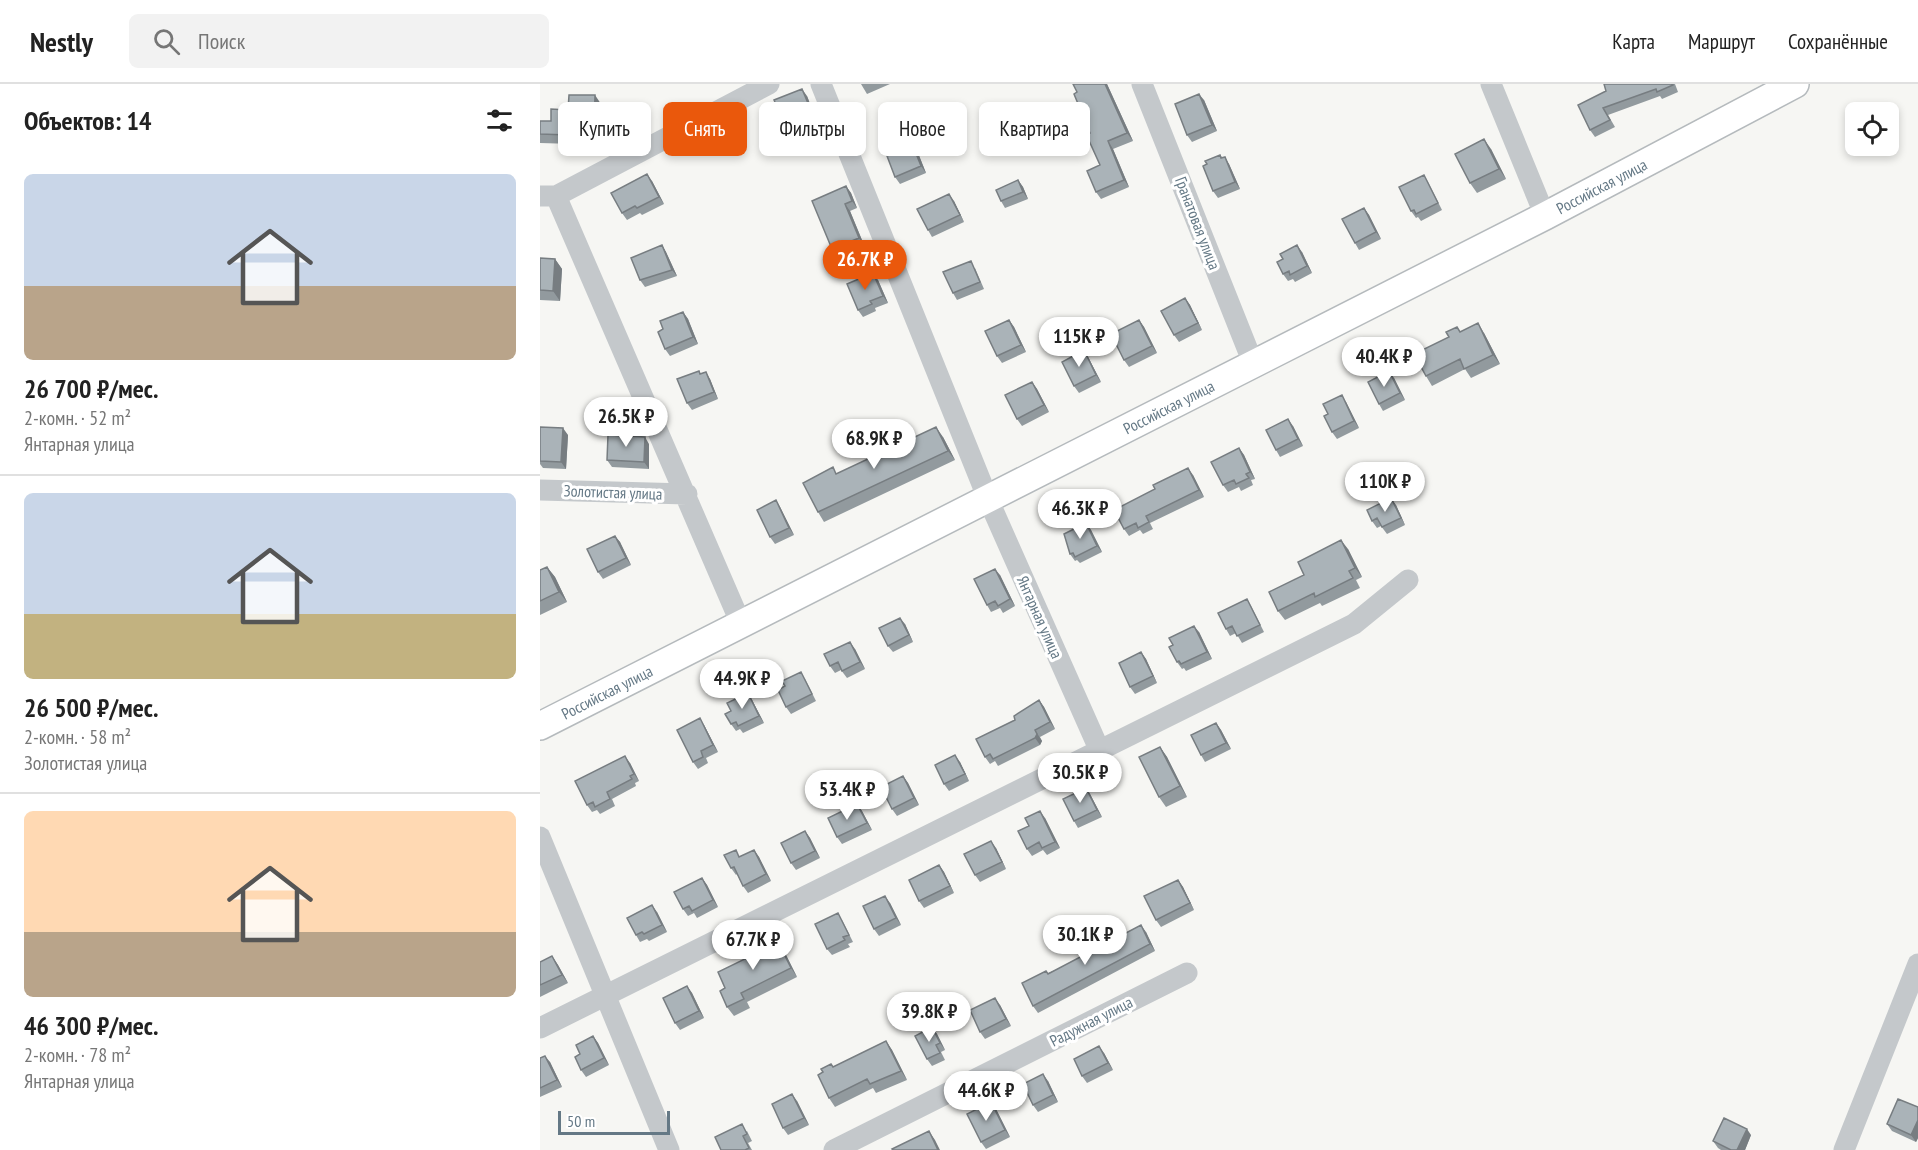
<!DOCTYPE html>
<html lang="ru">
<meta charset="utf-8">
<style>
body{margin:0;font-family:"PT Sans Narrow",sans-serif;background:#f2f2f2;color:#222;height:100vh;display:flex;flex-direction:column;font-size:22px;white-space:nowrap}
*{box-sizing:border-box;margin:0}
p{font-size:20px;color:#767676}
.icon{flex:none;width:33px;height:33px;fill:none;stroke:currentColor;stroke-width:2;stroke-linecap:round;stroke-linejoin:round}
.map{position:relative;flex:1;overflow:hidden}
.panel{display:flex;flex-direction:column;background:#fff;width:540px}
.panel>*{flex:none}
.hud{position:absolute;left:18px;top:18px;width:570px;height:54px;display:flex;gap:12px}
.tools{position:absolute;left:1305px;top:18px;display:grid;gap:12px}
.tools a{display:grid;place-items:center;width:54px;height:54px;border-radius:9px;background:#fff;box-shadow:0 3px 9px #0003;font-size:30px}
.scale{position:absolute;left:18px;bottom:15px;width:112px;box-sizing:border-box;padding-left:6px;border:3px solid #647885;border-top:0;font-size:16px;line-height:21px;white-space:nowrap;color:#647885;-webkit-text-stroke:4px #fff;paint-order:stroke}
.price{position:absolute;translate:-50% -51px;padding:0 14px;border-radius:21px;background:#fff;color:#222;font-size:20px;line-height:39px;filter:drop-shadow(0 2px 3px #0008)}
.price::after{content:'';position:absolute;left:50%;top:36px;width:18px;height:14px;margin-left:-9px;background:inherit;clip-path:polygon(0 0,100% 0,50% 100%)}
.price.selected{background:#ea580c;color:#fff}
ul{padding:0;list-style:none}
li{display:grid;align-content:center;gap:12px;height:318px;padding:0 24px}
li+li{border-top:2px solid #e0e0e0}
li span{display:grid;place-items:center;height:186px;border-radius:9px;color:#555}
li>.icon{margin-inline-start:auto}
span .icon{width:108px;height:108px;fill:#fffc;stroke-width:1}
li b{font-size:26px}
h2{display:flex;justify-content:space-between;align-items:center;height:72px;padding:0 24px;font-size:26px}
.tag{padding:0 21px;border-radius:9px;background:#fff;box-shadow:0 3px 9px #0003;font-size:21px;line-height:54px}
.tag.selected{background:#ea580c;color:#fff}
header{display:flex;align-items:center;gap:36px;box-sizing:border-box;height:84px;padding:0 30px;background:#fff;border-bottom:2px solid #e0e0e0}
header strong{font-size:28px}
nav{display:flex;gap:33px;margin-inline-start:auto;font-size:21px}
.search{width:420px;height:54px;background:#f2f2f2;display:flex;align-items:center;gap:15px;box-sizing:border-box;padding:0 21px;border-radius:9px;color:#767676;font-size:22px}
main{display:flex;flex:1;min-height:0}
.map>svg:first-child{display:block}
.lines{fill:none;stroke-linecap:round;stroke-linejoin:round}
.major-casing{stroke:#b5babd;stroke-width:30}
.minor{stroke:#c4c8cb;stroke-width:21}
.major{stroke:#fff;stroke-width:27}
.wall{fill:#929a9e}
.shaded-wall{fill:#777d81}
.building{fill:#aab3b8;stroke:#777d81;stroke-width:1.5}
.labels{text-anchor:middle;stroke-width:6;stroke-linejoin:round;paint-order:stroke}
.street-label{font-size:16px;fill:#647885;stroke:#fff}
</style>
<header>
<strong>Nestly</strong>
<div class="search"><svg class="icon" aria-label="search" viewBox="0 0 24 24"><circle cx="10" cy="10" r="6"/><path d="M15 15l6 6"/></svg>Поиск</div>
<nav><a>Карта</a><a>Маршрут</a><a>Сохранённые</a></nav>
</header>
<main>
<section class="panel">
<h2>Объектов: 14<svg class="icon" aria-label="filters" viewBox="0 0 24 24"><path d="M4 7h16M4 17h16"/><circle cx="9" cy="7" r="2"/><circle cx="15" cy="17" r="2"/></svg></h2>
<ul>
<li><span style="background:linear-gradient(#c9d6e8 60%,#b9a48a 0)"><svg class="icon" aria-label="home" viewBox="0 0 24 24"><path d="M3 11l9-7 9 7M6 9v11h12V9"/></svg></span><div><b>26 700 ₽/мес.</b><p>2-комн. · 52 m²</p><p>Янтарная улица</p></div></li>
<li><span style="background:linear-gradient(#c9d6e8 65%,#c2b280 0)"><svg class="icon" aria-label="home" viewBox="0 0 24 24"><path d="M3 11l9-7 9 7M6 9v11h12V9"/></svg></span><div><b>26 500 ₽/мес.</b><p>2-комн. · 58 m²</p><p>Золотистая улица</p></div></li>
<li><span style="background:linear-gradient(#ffd9b3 65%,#b9a48a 0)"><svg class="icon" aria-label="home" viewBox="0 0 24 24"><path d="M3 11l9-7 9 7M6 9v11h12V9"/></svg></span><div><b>46 300 ₽/мес.</b><p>2-комн. · 78 m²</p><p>Янтарная улица</p></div></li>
</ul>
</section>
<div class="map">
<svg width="1378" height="1066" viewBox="0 0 1378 1066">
<rect width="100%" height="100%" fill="#f6f6f3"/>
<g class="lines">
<g class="major-casing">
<g id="major">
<path id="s1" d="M 0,642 L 1005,132 L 1255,0"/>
</g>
</g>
<path class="minor" d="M 281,0 L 448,415 L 559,665
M 602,0 L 713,279
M 951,0 L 1005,132
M 0,112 L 16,112 L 229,0
M 16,112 L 201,540
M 0,406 L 147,410
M 0,753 L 129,1066
M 0,944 L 814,540 L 868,496
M 294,1066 L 647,889
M 1304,1066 L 1378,880"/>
<use href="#major" class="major"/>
</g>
<path class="wall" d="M 321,0 L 350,0 L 327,10 Z
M 567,0 L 593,57 L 573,65 L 589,103 L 561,115 L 556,108 L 560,81 L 537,8 Z
M 1064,0 L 1135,0 L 1138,8 L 1122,15 L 1120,12 L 1068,31 L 1075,43 L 1055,53 L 1050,46 L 1066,7 Z
M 267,12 L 279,43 L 260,51 L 257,48 L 251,50 L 246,44 Z
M 664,16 L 677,47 L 652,58 L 647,51 Z
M 61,20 L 60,53 L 34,52 L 34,60 L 0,59 L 0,37 L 11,37 L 28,26 Z
M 373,62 L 378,69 L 386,89 L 360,100 L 355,93 Z
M 951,65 L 966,95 L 937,109 L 930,99 Z
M 680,71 L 689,80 L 700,105 L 678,114 L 673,107 L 667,80 Z
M 884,91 L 888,98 L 902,126 L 881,137 L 878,133 L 876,134 L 871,127 Z
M 478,96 L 483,103 L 488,115 L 465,124 L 461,117 Z
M 112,97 L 124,120 L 102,131 L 100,129 L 87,136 L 82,129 Z
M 306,102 L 311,109 L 317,124 L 310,127 L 324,161 L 297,172 L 292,165 Z
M 414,117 L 424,138 L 392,153 L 388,146 Z
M 824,124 L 829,131 L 841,155 L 819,166 L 815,159 Z
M 122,161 L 126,168 L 137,192 L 105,203 L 100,196 Z
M 762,168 L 772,189 L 755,198 L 753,195 L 748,197 L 743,190 Z
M 0,174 L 15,175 L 22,185 L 20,217 L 0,216 Z
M 435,184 L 444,205 L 417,216 L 413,209 Z
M 338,196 L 348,219 L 335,224 L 336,227 L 323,233 L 318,226 Z
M 645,214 L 650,221 L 662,246 L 639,258 L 634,251 Z
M 143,228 L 148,235 L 158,260 L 130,272 L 125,265 L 123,245 Z
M 469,236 L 474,243 L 486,268 L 462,279 L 457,272 Z
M 599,236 L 604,243 L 617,269 L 589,283 L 584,276 Z
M 920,248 L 944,249 L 960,280 L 931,294 L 925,285 L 892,302 L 886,292 Z
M 548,273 L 561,298 L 539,309 L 534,302 Z
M 159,287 L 161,290 L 170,295 L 178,315 L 152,326 L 147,319 Z
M 854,294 L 865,316 L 843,327 L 839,320 Z
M 492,298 L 497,305 L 509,328 L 482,342 L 477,335 Z
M 806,318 L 819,344 L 797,355 L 792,348 L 788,330 Z
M 753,342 L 763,362 L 740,373 L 736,366 Z
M 0,343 L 28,351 L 26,385 L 3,384 L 0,380 Z
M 403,353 L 415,376 L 284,438 L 278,428 L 297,390 Z
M 109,360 L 109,385 L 72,383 L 67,376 Z
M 699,364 L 704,371 L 715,395 L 711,396 L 713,401 L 701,407 L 699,403 L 688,408 L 683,401 Z
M 653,391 L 664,413 L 610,439 L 613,445 L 603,450 L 600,446 L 589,452 L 584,445 Z
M 236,416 L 240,423 L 254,451 L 235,460 L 230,453 Z
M 856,421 L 865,441 L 847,450 L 841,442 L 837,444 L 832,437 Z
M 546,439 L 551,446 L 562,468 L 540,479 L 537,476 L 535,477 L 530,470 Z
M 75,452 L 80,458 L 91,481 L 63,495 L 58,488 Z
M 808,465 L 822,493 L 816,496 L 820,504 L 782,522 L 780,519 L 745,536 L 738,527 L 764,491 Z
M 7,483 L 15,493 L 27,518 L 0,531 L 0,486 Z
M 460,491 L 475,522 L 463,529 L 460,524 L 451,528 L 447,521 Z
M 707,515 L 711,522 L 724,548 L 702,559 L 696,549 L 690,552 L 686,545 Z
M 365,540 L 373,558 L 353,568 L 348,562 Z
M 659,548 L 672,575 L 646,587 L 644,584 L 642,585 L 637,578 Z
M 315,565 L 325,585 L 307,594 L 301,586 L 295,589 L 290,582 Z
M 601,568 L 606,575 L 617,599 L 595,610 L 590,603 Z
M 265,595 L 276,617 L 251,630 L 246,623 L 245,602 Z
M 208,609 L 212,616 L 224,639 L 203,649 L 200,645 L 196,647 L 191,640 L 191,627 Z
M 499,616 L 504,623 L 515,645 L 500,653 L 502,657 L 500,661 L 458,682 L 455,677 L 450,680 L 445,673 L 475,636 Z
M 676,639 L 681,646 L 691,665 L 665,678 L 661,671 Z
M 164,641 L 178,668 L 166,674 L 168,679 L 158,685 L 153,678 Z
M 620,663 L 627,673 L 647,713 L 626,723 L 619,713 Z
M 420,678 L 429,697 L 409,707 L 404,700 Z
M 90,679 L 99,697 L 95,699 L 96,702 L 72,715 L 75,722 L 60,730 L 57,726 L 52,728 L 47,721 Z
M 363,692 L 368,699 L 379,721 L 357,732 L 352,725 Z
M 546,704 L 550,710 L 562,733 L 538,744 L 534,737 Z
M 317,720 L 322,727 L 332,746 L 302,760 L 297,753 Z
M 505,734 L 520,764 L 507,771 L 503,766 L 492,772 L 487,765 Z
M 265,747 L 270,754 L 280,774 L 256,786 L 251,779 Z
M 456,764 L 466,785 L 440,798 L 435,791 Z
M 214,766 L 219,773 L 231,797 L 208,809 L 203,802 L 197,790 L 196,791 L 191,784 L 200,773 Z
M 399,781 L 404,788 L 414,809 L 384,824 L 379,817 Z
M 162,794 L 167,801 L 178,823 L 157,834 L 154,829 L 148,832 L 143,825 Z
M 638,796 L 643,803 L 654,826 L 621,843 L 616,836 Z
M 350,819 L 361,841 L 339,852 L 334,845 Z
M 117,828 L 127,848 L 109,857 L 107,855 L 100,858 L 96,851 Z
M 302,836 L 313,858 L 308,860 L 310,863 L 292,871 L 287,865 Z
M 606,848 L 615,867 L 498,929 L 493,922 L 508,889 Z
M 236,854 L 242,863 L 257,893 L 207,918 L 210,924 L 194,932 L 187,923 L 185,904 L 207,874 Z
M 12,872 L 18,881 L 28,899 L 0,913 L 0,878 Z
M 147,902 L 152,909 L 164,934 L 140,946 L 135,939 Z
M 460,921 L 471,942 L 445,955 L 440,948 Z
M 392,943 L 397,950 L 405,966 L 401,968 L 405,976 L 392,982 L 387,975 Z
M 53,952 L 58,959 L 69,981 L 46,993 L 41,986 L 40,970 Z
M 346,957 L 352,966 L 367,996 L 336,1009 L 333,1004 L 295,1023 L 289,1014 L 293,983 Z
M 564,969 L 573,986 L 547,999 L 542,992 Z
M 0,974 L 10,978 L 22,1003 L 0,1013 Z
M 508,997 L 518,1018 L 498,1028 L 493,1021 Z
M 257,1017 L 269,1041 L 248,1051 L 243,1044 Z
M 451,1018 L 456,1025 L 470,1053 L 446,1065 L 441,1058 Z
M 1378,1023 L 1378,1054 L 1376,1058 L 1352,1047 L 1347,1040 Z
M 207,1047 L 212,1057 L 208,1059 L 212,1066 L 181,1066 Z
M 1211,1051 L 1205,1066 L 1181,1066 L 1178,1064 L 1173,1057 Z"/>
<path class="shaded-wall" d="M 565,0 L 567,0 L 593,57 L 587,49 Z
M 262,5 L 267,12 L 279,43 L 275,36 Z
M 659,10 L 664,16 L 677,47 L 672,41 Z
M 55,11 L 61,20 L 60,53 L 54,44 Z
M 28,43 L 34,52 L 34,60 L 28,51 Z
M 944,55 L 951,65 L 966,95 L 959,85 Z
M 568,57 L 573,65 L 589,103 L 584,96 Z
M 373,62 L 378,69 L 386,89 L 381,82 Z
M 685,73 L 689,80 L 700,105 L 695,98 Z
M 107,90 L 112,97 L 124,120 L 119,113 Z
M 478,96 L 483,103 L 488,115 L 483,108 Z
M 306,102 L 311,109 L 317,124 L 312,117 Z
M 409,110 L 414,117 L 424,138 L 420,131 Z
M 305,120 L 310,127 L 324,161 L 319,154 Z
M 824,124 L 829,131 L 841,155 L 836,148 Z
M 122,161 L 126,168 L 137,192 L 132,186 Z
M 757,161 L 762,168 L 772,189 L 767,182 Z
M 15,175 L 22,185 L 20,217 L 13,207 Z
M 333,189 L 338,196 L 348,219 L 343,212 Z
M 645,214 L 650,221 L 662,246 L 658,239 Z
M 143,228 L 148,235 L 158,260 L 153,253 Z
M 469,236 L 474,243 L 486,268 L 481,261 Z
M 599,236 L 604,243 L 617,269 L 612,262 Z
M 938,239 L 944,249 L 960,280 L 953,271 Z
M 544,266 L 548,273 L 561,298 L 556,291 Z
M 849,287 L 854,294 L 865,316 L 860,309 Z
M 166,288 L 170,295 L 178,315 L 174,308 Z
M 492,298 L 497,305 L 509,328 L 504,321 Z
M 802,311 L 806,318 L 819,344 L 814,337 Z
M 748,335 L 753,342 L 763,362 L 758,355 Z
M 396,343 L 403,353 L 415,376 L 408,367 Z
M 23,344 L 28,351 L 26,385 L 21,378 Z
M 105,353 L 109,360 L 109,385 L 104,378 Z
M 699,364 L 704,371 L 715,395 L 710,388 Z
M 648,384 L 653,391 L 664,413 L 659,406 Z
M 851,414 L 856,421 L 865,441 L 861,434 Z
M 236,416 L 240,423 L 254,451 L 249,444 Z
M 546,439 L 551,446 L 562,468 L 557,462 Z
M 75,452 L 80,458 L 91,481 L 86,474 Z
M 801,456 L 808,465 L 822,493 L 815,484 Z
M 7,483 L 15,493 L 27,518 L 19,508 Z
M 455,485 L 460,491 L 475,522 L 470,515 Z
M 360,534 L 365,540 L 373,558 L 369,551 Z
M 654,542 L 659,548 L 672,575 L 667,568 Z
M 310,558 L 315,565 L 325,585 L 320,578 Z
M 601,568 L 606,575 L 617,599 L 613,592 Z
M 208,609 L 212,616 L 224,639 L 219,632 Z
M 499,616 L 504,623 L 515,645 L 510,638 Z
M 160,634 L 164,641 L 178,668 L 173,661 Z
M 676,639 L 681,646 L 691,665 L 686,659 Z
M 495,646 L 502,657 L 500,661 L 495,654 Z
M 620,663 L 627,673 L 647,713 L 640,702 Z
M 415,671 L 420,678 L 429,697 L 425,690 Z
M 85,672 L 90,679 L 99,697 L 94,690 Z
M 363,692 L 368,699 L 379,721 L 374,714 Z
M 546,704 L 550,710 L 562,733 L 557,726 Z
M 317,720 L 322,727 L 332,746 L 327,739 Z
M 500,727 L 505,734 L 520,764 L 515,758 Z
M 265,747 L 270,754 L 280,774 L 275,767 Z
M 451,757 L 456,764 L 466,785 L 462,778 Z
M 214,766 L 219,773 L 231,797 L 226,790 Z
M 399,781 L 404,788 L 414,809 L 410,802 Z
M 162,794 L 167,801 L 178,823 L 173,816 Z
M 638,796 L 643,803 L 654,826 L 650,819 Z
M 345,812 L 350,819 L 361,841 L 356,834 Z
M 112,821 L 117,828 L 127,848 L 122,841 Z
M 601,841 L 606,848 L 615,867 L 610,860 Z
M 236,854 L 242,863 L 257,893 L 251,884 Z
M 12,872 L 18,881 L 28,899 L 22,891 Z
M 147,902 L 152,909 L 164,934 L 159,927 Z
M 455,914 L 460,921 L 471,942 L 466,935 Z
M 392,943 L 397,950 L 405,966 L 400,959 Z
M 53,952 L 58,959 L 69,981 L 64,974 Z
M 346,957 L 352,966 L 367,996 L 361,987 Z
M 559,962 L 564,969 L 573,986 L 568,979 Z
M 5,972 L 10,978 L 22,1003 L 17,996 Z
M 503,990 L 508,997 L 518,1018 L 513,1011 Z
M 252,1010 L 257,1017 L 269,1041 L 264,1034 Z
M 451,1018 L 456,1025 L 470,1053 L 465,1046 Z
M 1378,1036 L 1378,1054 L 1376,1058 L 1371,1051 Z
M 1207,1045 L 1211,1051 L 1205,1066 L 1197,1066 Z
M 389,1047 L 395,1056 L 400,1066 L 398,1066 Z"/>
<path class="building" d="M 533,0 L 565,0 L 587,49 L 568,57 L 584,96 L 556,108 L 547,87 L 560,81 L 546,50 L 550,49 L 534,10 L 537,8 Z
M 1064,0 L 1133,0 L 1133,1 L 1117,8 L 1116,5 L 1063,24 L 1070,36 L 1050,46 L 1038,21 L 1066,7 Z
M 262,5 L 275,36 L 255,44 L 253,40 L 246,44 L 234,16 Z
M 659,10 L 672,41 L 647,51 L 635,20 Z
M 29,11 L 55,11 L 54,44 L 28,43 L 28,51 L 0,50 L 0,37 L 11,37 L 11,25 L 28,26 Z
M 944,55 L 959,85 L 930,99 L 915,70 Z
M 373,62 L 381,82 L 355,93 L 347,72 Z
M 680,71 L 681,74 L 685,73 L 695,98 L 673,107 L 663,82 L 667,80 L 665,77 Z
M 107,90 L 119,113 L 97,124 L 95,122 L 82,129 L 71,109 Z
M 884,91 L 898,119 L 876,130 L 874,126 L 871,127 L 859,103 Z
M 478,96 L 483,108 L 461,117 L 456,106 Z
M 306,102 L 312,117 L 305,120 L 319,154 L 292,165 L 272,117 Z
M 409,110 L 420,131 L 388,146 L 377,125 Z
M 824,124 L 836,148 L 815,159 L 802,135 Z
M 122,161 L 132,186 L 100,196 L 91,174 Z
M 757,161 L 767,182 L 750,191 L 749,187 L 743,190 L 737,178 L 743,175 L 740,170 Z
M 0,174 L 15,175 L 13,207 L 0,206 Z
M 431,177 L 440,198 L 413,209 L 403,188 Z
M 333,189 L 343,212 L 330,217 L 332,220 L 318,226 L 307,200 Z
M 645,214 L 658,239 L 634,251 L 621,227 Z
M 143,228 L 153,253 L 125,265 L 118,248 L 123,245 L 120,237 Z
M 469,236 L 481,261 L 457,272 L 445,247 Z
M 599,236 L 612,262 L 584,276 L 571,250 Z
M 938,239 L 953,271 L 924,285 L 920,275 L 886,292 L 874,270 L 909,253 L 906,248 L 917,243 L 920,248 Z
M 544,266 L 556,291 L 534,302 L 522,278 Z
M 159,287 L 160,290 L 166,288 L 174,308 L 147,319 L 137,295 Z
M 849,287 L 860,309 L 839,320 L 828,298 Z
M 492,298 L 504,321 L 477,335 L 465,311 Z
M 802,311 L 814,337 L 792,348 L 784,332 L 788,330 L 783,320 Z
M 748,335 L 758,355 L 736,366 L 726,346 Z
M 0,343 L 23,344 L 21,378 L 0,377 Z
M 396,343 L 408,367 L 278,428 L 263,399 L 293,383 L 296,390 Z
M 68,351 L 105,353 L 104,378 L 67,376 Z
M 699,364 L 710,388 L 706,390 L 709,394 L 696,400 L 694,396 L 683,401 L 671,378 Z
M 648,384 L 659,406 L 606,432 L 609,438 L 598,444 L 596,439 L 584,445 L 574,426 L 615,405 L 613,401 Z
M 851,414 L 861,434 L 842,443 L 837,434 L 832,437 L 827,426 Z
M 236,416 L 249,444 L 230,453 L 217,426 Z
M 546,439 L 557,462 L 535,473 L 533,469 L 530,470 L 524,450 Z
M 75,452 L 86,474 L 58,488 L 47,465 Z
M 801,456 L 815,484 L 809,487 L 813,494 L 775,513 L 774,509 L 738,527 L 729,508 L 764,491 L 758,478 Z
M 7,483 L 19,508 L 0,517 L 0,486 Z
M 455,485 L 470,515 L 458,522 L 455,517 L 447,521 L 434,495 Z
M 707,515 L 720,541 L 697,552 L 692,542 L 686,545 L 678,529 Z
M 360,534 L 369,551 L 348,562 L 339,544 Z
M 654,542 L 667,568 L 641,580 L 639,577 L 637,578 L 629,563 L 633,561 L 629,554 Z
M 310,558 L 320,578 L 302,587 L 298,578 L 290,582 L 284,570 Z
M 601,568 L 613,592 L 590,603 L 579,579 Z
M 261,588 L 272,610 L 246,623 L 238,606 L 245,602 L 242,597 Z
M 208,609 L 219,632 L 198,642 L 196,638 L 191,640 L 185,630 L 191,627 L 187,619 Z
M 499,616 L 510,638 L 495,646 L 497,650 L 495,654 L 453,675 L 450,670 L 445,673 L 436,655 L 475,636 L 474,632 Z
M 160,634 L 173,661 L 161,667 L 163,673 L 153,678 L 137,646 Z
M 676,639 L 686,659 L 661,671 L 651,651 Z
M 620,663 L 640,702 L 619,713 L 599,673 Z
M 415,671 L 425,690 L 404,700 L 395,681 Z
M 85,672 L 94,690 L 90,692 L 92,695 L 67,708 L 70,715 L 55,723 L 53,718 L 47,721 L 35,697 Z
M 363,692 L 374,714 L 352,725 L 341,703 Z
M 546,704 L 557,726 L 534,737 L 523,715 Z
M 317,720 L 327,739 L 297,753 L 288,734 Z
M 500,727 L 515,758 L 502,764 L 499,758 L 487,765 L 478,747 L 489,742 L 485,734 Z
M 265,747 L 275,767 L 251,779 L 241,759 Z
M 451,757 L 462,778 L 435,791 L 424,770 Z
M 196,766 L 199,773 L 214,766 L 226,790 L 203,802 L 194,783 L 191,784 L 184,771 Z
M 399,781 L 410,802 L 379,817 L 369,796 Z
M 162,794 L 173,816 L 152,827 L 149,822 L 143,825 L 134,808 Z
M 638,796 L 650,819 L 616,836 L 604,812 Z
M 345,812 L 356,834 L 334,845 L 323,822 Z
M 112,821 L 122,841 L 104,850 L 102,848 L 96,851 L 87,834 Z
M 298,829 L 309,851 L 303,853 L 305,856 L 287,865 L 275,840 Z
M 601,841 L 610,860 L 493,922 L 482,899 L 506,887 L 508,890 Z
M 236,854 L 251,884 L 201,909 L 204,915 L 187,923 L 180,907 L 185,904 L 178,888 L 207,874 L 205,869 Z
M 12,872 L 22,891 L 0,901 L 0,878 Z
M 147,902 L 159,927 L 135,939 L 123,914 Z
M 455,914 L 466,935 L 440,948 L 430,926 Z
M 392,943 L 400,959 L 396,961 L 400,969 L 387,975 L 375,952 Z
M 53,952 L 64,974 L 41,986 L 35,973 L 40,970 L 36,961 Z
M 346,957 L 361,987 L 330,1000 L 327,995 L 289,1014 L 278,991 L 283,988 L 281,985 L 291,980 L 293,983 Z
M 559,962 L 568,979 L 542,992 L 534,975 Z
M 5,972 L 17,996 L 0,1004 L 0,974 Z
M 503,990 L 513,1011 L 493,1021 L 483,1000 Z
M 252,1010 L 264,1034 L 243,1044 L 232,1020 Z
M 1358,1015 L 1378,1023 L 1378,1036 L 1371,1051 L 1347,1040 Z
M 451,1018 L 465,1046 L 441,1058 L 427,1030 Z
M 1184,1034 L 1207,1045 L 1197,1066 L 1191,1066 L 1173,1057 Z
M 202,1040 L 207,1050 L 203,1052 L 209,1064 L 205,1066 L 181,1066 L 175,1053 Z
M 389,1047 L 398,1066 L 353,1066 L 352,1065 Z"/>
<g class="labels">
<g class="street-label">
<text dy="6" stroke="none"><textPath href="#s1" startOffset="1191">Российская улица</textPath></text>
<text transform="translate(658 139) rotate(69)" y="6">Гранатовая улица</text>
<text dy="6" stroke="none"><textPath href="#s1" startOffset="705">Российская улица</textPath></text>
<text transform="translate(73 408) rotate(2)" y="6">Золотистая улица</text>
<text transform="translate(500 533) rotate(66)" y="6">Янтарная улица</text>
<text dy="6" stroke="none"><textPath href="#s1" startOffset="75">Российская улица</textPath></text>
<text transform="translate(551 937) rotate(-27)" y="6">Радужная улица</text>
</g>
</g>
</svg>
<div class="tools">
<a><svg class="icon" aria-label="locate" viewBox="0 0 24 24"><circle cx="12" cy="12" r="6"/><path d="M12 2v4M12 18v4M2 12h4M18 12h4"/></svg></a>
</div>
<div class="scale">50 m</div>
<b class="price selected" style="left:325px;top:207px">26.7K ₽</b>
<b class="price" style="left:539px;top:284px">115K ₽</b>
<b class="price" style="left:844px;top:304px">40.4K ₽</b>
<b class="price" style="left:86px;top:364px">26.5K ₽</b>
<b class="price" style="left:334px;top:386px">68.9K ₽</b>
<b class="price" style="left:845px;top:429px">110K ₽</b>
<b class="price" style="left:540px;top:456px">46.3K ₽</b>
<b class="price" style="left:202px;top:626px">44.9K ₽</b>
<b class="price" style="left:540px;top:720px">30.5K ₽</b>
<b class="price" style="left:307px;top:737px">53.4K ₽</b>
<b class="price" style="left:545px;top:882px">30.1K ₽</b>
<b class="price" style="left:213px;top:887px">67.7K ₽</b>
<b class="price" style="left:389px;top:959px">39.8K ₽</b>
<b class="price" style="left:446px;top:1038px">44.6K ₽</b>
<div class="hud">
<a class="tag">Купить</a>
<a class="tag selected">Снять</a>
<a class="tag">Фильтры</a>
<a class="tag">Новое</a>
<a class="tag">Квартира</a>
</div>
</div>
</main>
